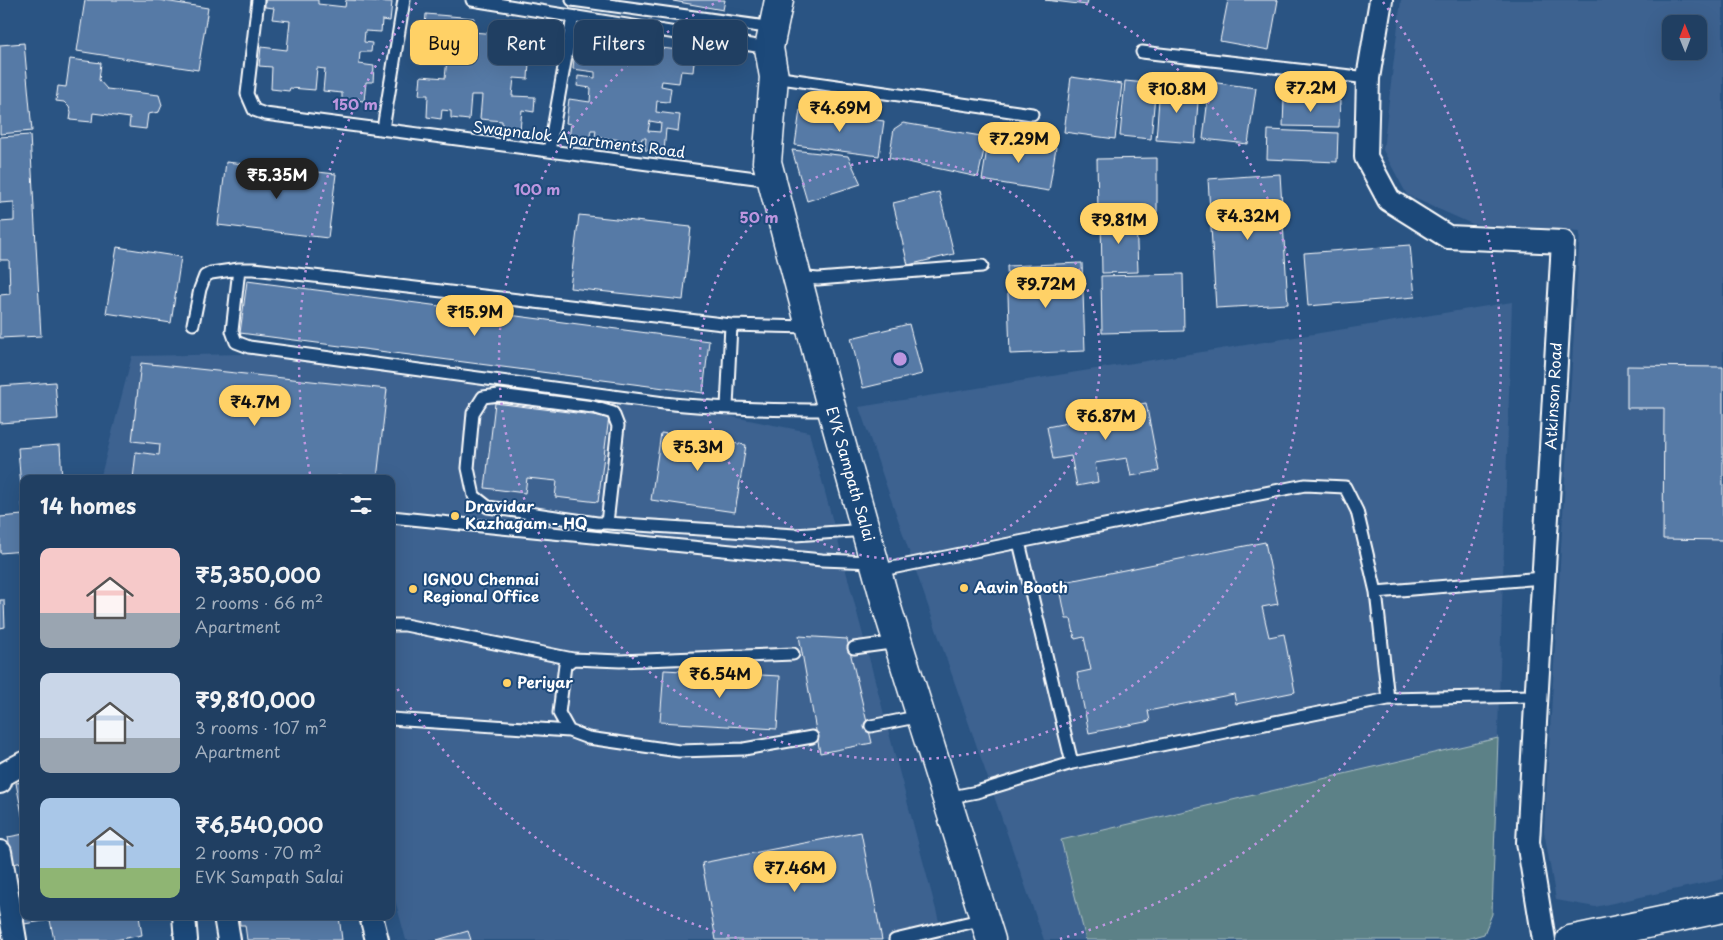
<!DOCTYPE html>
<meta charset="utf-8">
<style>
body{margin:0;font-family:"Playpen Sans",sans-serif;background:#2d4a6b;color:#f1f3f6;height:100vh;display:flex;flex-direction:column;font-size:19px;white-space:nowrap}
*{box-sizing:border-box;margin:0}
p{font-size:16px;color:#a2afbe}
.icon{flex:none;width:28px;height:28px;fill:none;stroke:currentColor;stroke-width:2;stroke-linecap:round;stroke-linejoin:round}
.map{position:relative;flex:1;overflow:hidden}
.panel{position:absolute;left:20px;top:475px;width:375px;height:445px;display:flex;flex-direction:column;background:#203f62;border-radius:10px;box-shadow:0 5px 20px #0002,0 0 0 1px #3d5877}
.panel>*{flex:none}
.hud{position:absolute;left:410px;top:20px;width:475px;height:45px;display:flex;gap:10px}
.needle{width:32px;rotate:359deg}
.tools{position:absolute;left:1662px;top:15px;display:grid;gap:10px}
.tools a{display:grid;place-items:center;width:45px;height:45px;border-radius:10px;background:#203f62;box-shadow:0 5px 20px #0002,0 0 0 1px #3d5877;font-size:25px}
.price{position:absolute;translate:-50% -42px;padding:0 11px;border-radius:18px;background:#ffd166;color:#111;font-size:16px;line-height:32px;filter:drop-shadow(0 1px 2px #0008)}
.price::after{content:'';position:absolute;left:50%;top:30px;width:15px;height:11px;margin-left:-8px;background:inherit;clip-path:polygon(0 0,100% 0,50% 100%)}
.price.current{background:#222;color:#fff}
ul{padding:0;list-style:none}
li{display:flex;align-items:center;gap:15px;height:125px;padding:0 20px}
li span{display:grid;place-items:center;flex:none;width:140px;height:100px;border-radius:10px;color:#555}
li>.icon{margin-inline-start:auto}
span .icon{width:60px;height:60px;fill:#fffc;stroke-width:1}
li b{font-size:21px}
h2{display:flex;justify-content:space-between;align-items:center;height:60px;padding:0 20px;font-size:21px}
.pill{padding:0 18px;border-radius:10px;background:#203f62;box-shadow:0 5px 20px #0002,0 0 0 1px #3d5877;font-size:18px;line-height:45px}
.pill.current{background:#ffd166;color:#111}
.map>svg:first-child{display:block}
.built{fill:#3c6290;fill-rule:evenodd}
.green{fill:#5b8187;stroke:#adc0c3}
.building{fill:#577aa6;stroke:#fff;fill-rule:evenodd}
.lines{fill:none;stroke-linecap:round;stroke-linejoin:round}
.lane-casing{stroke:#fff;stroke-width:15}
.street-casing{stroke:#fff;stroke-width:26}
.secondary-casing{stroke:#fff;stroke-width:31}
.primary-casing{stroke:#fff;stroke-width:31}
.lane{stroke:#1f4a7a;stroke-width:11}
.street{stroke:#1f4a7a;stroke-width:22}
.secondary{stroke:#1f4a7a;stroke-width:28}
.primary{stroke:#1f4a7a;stroke-width:28}
.ring{fill:none;stroke:#bd96df;stroke-width:2.5;stroke-dasharray:2.5 5}
.poi-dot{fill:#ffd166;stroke:#1f4a7a;stroke-width:2}
.labels{text-anchor:middle;stroke-width:4;stroke-linejoin:round;paint-order:stroke}
.street-label{font-size:15px;fill:#fff;stroke:#1f4a7a}
.poi-label{font-size:15px;font-weight:bold;fill:#fff;stroke:#1f4a7a;text-anchor:start}
.centre{fill:#bd96df;stroke:#1f4a7a;stroke-width:2.5}
.ring-label{font-size:15px;text-anchor:middle;font-weight:bold;fill:#bd96df;stroke:#1f4a7a;stroke-width:4;stroke-linejoin:round;paint-order:stroke}
</style>
<div class="map">
<svg width="1723" height="940" viewBox="0 0 1723 940">
<rect width="100%" height="100%" fill="#2a5483"/>
<filter id="ink" filterUnits="userSpaceOnUse"><feTurbulence type="fractalNoise" baseFrequency=".02" numOctaves="2"/><feDisplacementMap in="SourceGraphic" scale="10" xChannelSelector="R" yChannelSelector="G"/><feConvolveMatrix kernelMatrix="1 2 1 2 8 2 1 2 1" color-interpolation-filters="sRGB"/></filter>
<g filter="url(#ink)">
<path class="built" d="M 1401,0 L 1723,0 L 1723,879 L 1595,907 L 1556,900 L 1544,831 L 1580,231 L 1472,224 L 1407,195 L 1383,150 ZM 1671,24 L 1699,24 L 1699,51 L 1671,51 Z
M 1512,302 L 1492,914 L 1484,934 L 1463,940 L 1044,940 L 859,407 Z
M 297,353 L 664,403 L 809,432 L 944,940 L 406,940 L 391,885 L 391,479 L 100,479 L 132,356 Z"/>
<path class="green" d="M 1498,738 L 1492,914 L 1484,934 L 1463,940 L 1086,940 L 1061,840 Z"/>
<path class="building" d="M 85,0 L 158,0 L 208,8 L 198,70 L 77,51 Z
M 265,0 L 318,0 L 318,4 L 345,7 L 346,0 L 392,2 L 390,21 L 382,20 L 381,32 L 365,31 L 364,42 L 372,43 L 371,52 L 360,52 L 359,64 L 374,66 L 373,82 L 366,82 L 364,101 L 342,99 L 342,93 L 323,91 L 325,69 L 317,68 L 315,90 L 290,88 L 289,91 L 271,89 L 272,67 L 259,66 L 261,47 L 287,50 L 290,21 L 272,19 L 274,8 L 265,7 Z
M 673,0 L 725,0 L 723,10 L 673,1 Z
M 1045,0 L 1088,0 L 1087,5 Z
M 1228,0 L 1278,0 L 1269,50 L 1220,41 Z
M 426,14 L 474,18 L 472,32 L 497,34 L 498,20 L 536,23 L 536,31 L 551,33 L 549,51 L 539,50 L 538,63 L 529,62 L 528,79 L 514,78 L 512,96 L 535,97 L 534,112 L 522,110 L 520,130 L 502,129 L 502,121 L 480,119 L 482,95 L 471,95 L 469,120 L 451,118 L 451,111 L 442,110 L 441,119 L 427,117 L 428,95 L 419,95 L 421,76 L 445,78 L 448,50 L 428,48 L 429,39 L 424,38 Z
M 576,38 L 615,43 L 613,58 L 643,61 L 645,46 L 695,52 L 693,72 L 681,71 L 679,83 L 662,81 L 661,86 L 671,88 L 669,102 L 657,101 L 656,112 L 680,115 L 678,131 L 666,129 L 664,152 L 645,150 L 646,138 L 642,138 L 641,142 L 595,137 L 596,130 L 591,130 L 589,141 L 569,138 L 571,124 L 566,123 L 569,99 L 590,102 L 591,88 L 577,86 L 578,76 L 595,78 L 595,72 L 573,69 ZM 650,121 L 661,123 L 660,132 L 648,131 Z
M 24,43 L 32,131 L 0,134 L 0,45 Z
M 70,59 L 101,63 L 99,80 L 107,89 L 159,95 L 162,105 L 159,112 L 148,114 L 146,129 L 129,127 L 130,118 L 93,113 L 92,122 L 70,120 L 71,113 L 69,107 L 64,102 L 56,101 L 58,86 L 66,87 Z
M 1071,77 L 1122,84 L 1115,139 L 1064,132 Z
M 1125,81 L 1156,84 L 1151,139 L 1120,136 Z
M 1210,82 L 1256,88 L 1248,144 L 1203,139 Z
M 1160,85 L 1199,88 L 1195,143 L 1156,140 Z
M 1284,99 L 1340,101 L 1339,127 L 1283,126 Z
M 800,110 L 884,121 L 879,156 L 795,145 Z
M 903,123 L 987,137 L 978,177 L 889,158 L 894,129 Z
M 1268,130 L 1338,133 L 1337,162 L 1267,159 Z
M 30,135 L 41,336 L 0,338 L 0,295 L 10,294 L 9,260 L 0,260 L 0,222 L 14,221 L 14,202 L 0,203 L 0,137 Z
M 989,136 L 1056,147 L 1049,191 L 982,180 Z
M 792,150 L 848,156 L 861,184 L 807,201 Z
M 1157,158 L 1157,212 L 1098,213 L 1097,159 Z
M 226,162 L 336,174 L 328,238 L 218,225 Z
M 1280,174 L 1288,304 L 1216,308 L 1208,179 Z
M 939,192 L 954,254 L 908,265 L 893,203 Z
M 579,215 L 691,227 L 683,300 L 570,288 Z
M 1136,217 L 1138,272 L 1102,273 L 1101,218 Z
M 1410,245 L 1415,297 L 1308,306 L 1304,253 Z
M 117,247 L 181,257 L 171,323 L 106,313 Z
M 1082,263 L 1085,351 L 1010,354 L 1007,266 Z
M 1183,274 L 1184,331 L 1102,333 L 1101,276 Z
M 247,281 L 709,341 L 703,393 L 240,333 Z
M 909,324 L 922,374 L 863,388 L 851,338 Z
M 141,363 L 387,389 L 377,479 L 337,476 L 337,479 L 133,479 L 136,452 L 159,455 L 160,444 L 132,441 Z
M 1627,366 L 1723,367 L 1723,540 L 1663,539 L 1664,408 L 1627,408 Z
M 55,382 L 58,419 L 0,423 L 0,386 Z
M 495,403 L 609,417 L 598,502 L 555,497 L 557,481 L 527,478 L 525,493 L 485,488 Z
M 1146,403 L 1159,471 L 1131,476 L 1127,458 L 1095,463 L 1098,482 L 1077,486 L 1071,456 L 1053,459 L 1047,427 L 1067,423 L 1066,417 Z
M 661,433 L 746,445 L 735,512 L 651,500 Z
M 60,445 L 62,479 L 24,479 L 24,551 L 0,553 L 0,517 L 23,515 L 18,448 Z
M 1265,542 L 1278,604 L 1262,607 L 1269,637 L 1284,634 L 1295,692 L 1236,704 L 1234,694 L 1148,711 L 1150,721 L 1089,733 L 1077,673 L 1091,670 L 1084,637 L 1075,639 L 1071,619 L 1066,619 L 1059,583 Z
M 0,600 L 4,600 L 5,627 L 0,628 Z
M 799,636 L 847,639 L 872,743 L 820,753 Z
M 664,670 L 780,676 L 777,729 L 660,722 Z
M 24,782 L 24,825 L 16,783 Z
M 861,832 L 882,940 L 716,940 L 702,863 Z
M 24,834 L 24,869 L 23,862 L 13,864 L 8,837 Z
M 24,896 L 24,916 L 139,916 L 142,935 L 115,940 L 54,940 L 50,920 L 24,924 L 19,897 Z
M 239,916 L 339,916 L 342,940 L 247,940 L 245,925 L 240,925 Z
M 468,931 L 471,940 L 437,940 Z"/>
<g class="lines">
<g class="lane-casing">
<path id="lane" d="M 258,0 L 247,94 L 254,110 L 265,114 L 771,180
M 472,0 L 769,48
M 572,0 L 774,28
M 1142,52 L 1368,78
M 774,77 L 1032,114
M 383,129 L 404,0
M 549,151 L 573,17
M 798,277 L 818,279 L 982,266
M 193,324 L 200,289 L 205,276 L 211,273 L 239,269
M 731,325 L 810,327
M 727,407 L 731,325 L 254,269 L 239,269 L 232,331 L 236,342 L 249,347 L 664,403 C 720,409 776,410 832,410
M 391,517 L 822,560 L 873,562
M 607,523 L 618,426 L 613,413 L 593,407 L 499,395 L 483,397 L 473,413 L 468,468 L 474,496 L 488,507 L 597,523 L 607,523 L 795,535 L 866,530
M 877,571 L 1019,542
M 1376,592 L 1543,578
M 391,625 L 405,625 L 573,659
M 854,648 L 898,642
M 793,654 L 620,661 L 573,659 L 565,665 L 559,713 L 569,731 L 588,738 L 679,751 L 744,749 L 812,737
M 391,719 L 569,731
M 871,726 L 921,716
M 1072,763 L 1388,699 L 1537,696
M 946,798 L 977,792 L 1072,763 L 1019,542 L 1305,485 L 1345,487 L 1357,511 L 1376,592 L 1388,699
M 895,940 L 984,919"/>
</g>
<g class="street-casing">
<path id="street" d="M 1381,0 L 1368,78 L 1366,157 L 1389,200 L 1448,237 L 1563,242 L 1528,842 L 1544,940
M 0,782 L 2,775 L 24,763
M 0,852 L 15,940
M 184,916 L 186,940
M 225,916 L 229,940
M 371,916 L 377,940"/>
</g>
<g class="secondary-casing">
<path id="secondary" d="M 779,0 L 769,48 L 774,77 L 767,162 L 832,410 L 888,611 L 991,940"/>
</g>
<g class="primary-casing">
<path id="primary" d="M 1570,940 L 1723,908"/>
</g>
<use href="#lane" class="lane"/>
<use href="#street" class="street"/>
<use href="#secondary" class="secondary"/>
<use href="#primary" class="primary"/>
</g>
</g>
<g class="ring">
<circle cx="900" cy="359" r="200"/>
<path d="M1079 0A401 401 0 1 1 721 0"/>
<path d="M744 940A601 601 0 0 1 393 682M310 474A601 601 0 0 1 417 2M1383 2A601 601 0 0 1 1056 940"/>
</g>
<g class="poi-dot">
<circle cx="455" cy="516" r="5"/>
<circle cx="964" cy="588" r="5"/>
<circle cx="413" cy="589" r="5"/>
<circle cx="507" cy="683" r="5"/>
</g>
<g class="labels">
<g class="street-label">
<text transform="translate(579 140) rotate(7)" y="5">Swapnalok Apartments Road</text>
<text transform="translate(1554 396) rotate(-87)" y="5">Atkinson Road</text>
<text transform="translate(850 474) rotate(74)" y="5">EVK Sampath Salai</text>
</g>
<g class="poi-label">
<text x="465" y="512">Dravidar<tspan x="465" dy="17">Kazhagam - HQ</tspan></text>
<text x="423" y="585">IGNOU Chennai<tspan x="423" dy="17">Regional Office</tspan></text>
<text x="974" y="593">Aavin Booth</text>
<text x="517" y="688">Periyar</text>
</g>
</g>
<circle cx="900" cy="359" r="8" class="centre"/>
<g class="ring-label">
<text x="355" y="110">150 m</text>
<text x="537" y="195">100 m</text>
<text x="759" y="223">50 m</text>
</g>
</svg>
<div class="tools">
<a><svg class="needle" viewBox="-14 -14 28 28"><path d="M0-13l5 13h-10z" fill="#e53935"/><path d="M0 13l5-13h-10z" fill="#a2afbe"/></svg></a>
</div>
<b class="price" style="left:1311px;top:113px">₹7.2M</b>
<b class="price" style="left:1177px;top:114px">₹10.8M</b>
<b class="price" style="left:840px;top:133px">₹4.69M</b>
<b class="price" style="left:1019px;top:164px">₹7.29M</b>
<b class="price current" style="left:277px;top:200px">₹5.35M</b>
<b class="price" style="left:1248px;top:241px">₹4.32M</b>
<b class="price" style="left:1119px;top:245px">₹9.81M</b>
<b class="price" style="left:1046px;top:309px">₹9.72M</b>
<b class="price" style="left:475px;top:337px">₹15.9M</b>
<b class="price" style="left:255px;top:427px">₹4.7M</b>
<b class="price" style="left:1106px;top:441px">₹6.87M</b>
<b class="price" style="left:698px;top:472px">₹5.3M</b>
<b class="price" style="left:720px;top:699px">₹6.54M</b>
<b class="price" style="left:795px;top:893px">₹7.46M</b>
<div class="hud">
<a class="pill current">Buy</a>
<a class="pill">Rent</a>
<a class="pill">Filters</a>
<a class="pill">New</a>
</div>
<section class="panel">
<h2>14 homes<svg class="icon" aria-label="filters" viewBox="0 0 24 24"><path d="M4 7h16M4 17h16"/><circle cx="9" cy="7" r="2"/><circle cx="15" cy="17" r="2"/></svg></h2>
<ul>
<li><span style="background:linear-gradient(#f6c9c9 65%,#9aa5b1 0)"><svg class="icon" aria-label="home" viewBox="0 0 24 24"><path d="M3 11l9-7 9 7M6 9v11h12V9"/></svg></span><div><b>₹5,350,000</b><p>2 rooms · 66 m²</p><p>Apartment</p></div></li>
<li><span style="background:linear-gradient(#c9d6e8 65%,#9aa5b1 0)"><svg class="icon" aria-label="home" viewBox="0 0 24 24"><path d="M3 11l9-7 9 7M6 9v11h12V9"/></svg></span><div><b>₹9,810,000</b><p>3 rooms · 107 m²</p><p>Apartment</p></div></li>
<li><span style="background:linear-gradient(#a9c7e8 70%,#8fb573 0)"><svg class="icon" aria-label="home" viewBox="0 0 24 24"><path d="M3 11l9-7 9 7M6 9v11h12V9"/></svg></span><div><b>₹6,540,000</b><p>2 rooms · 70 m²</p><p>EVK Sampath Salai</p></div></li>
</ul>
</section>
</div>
